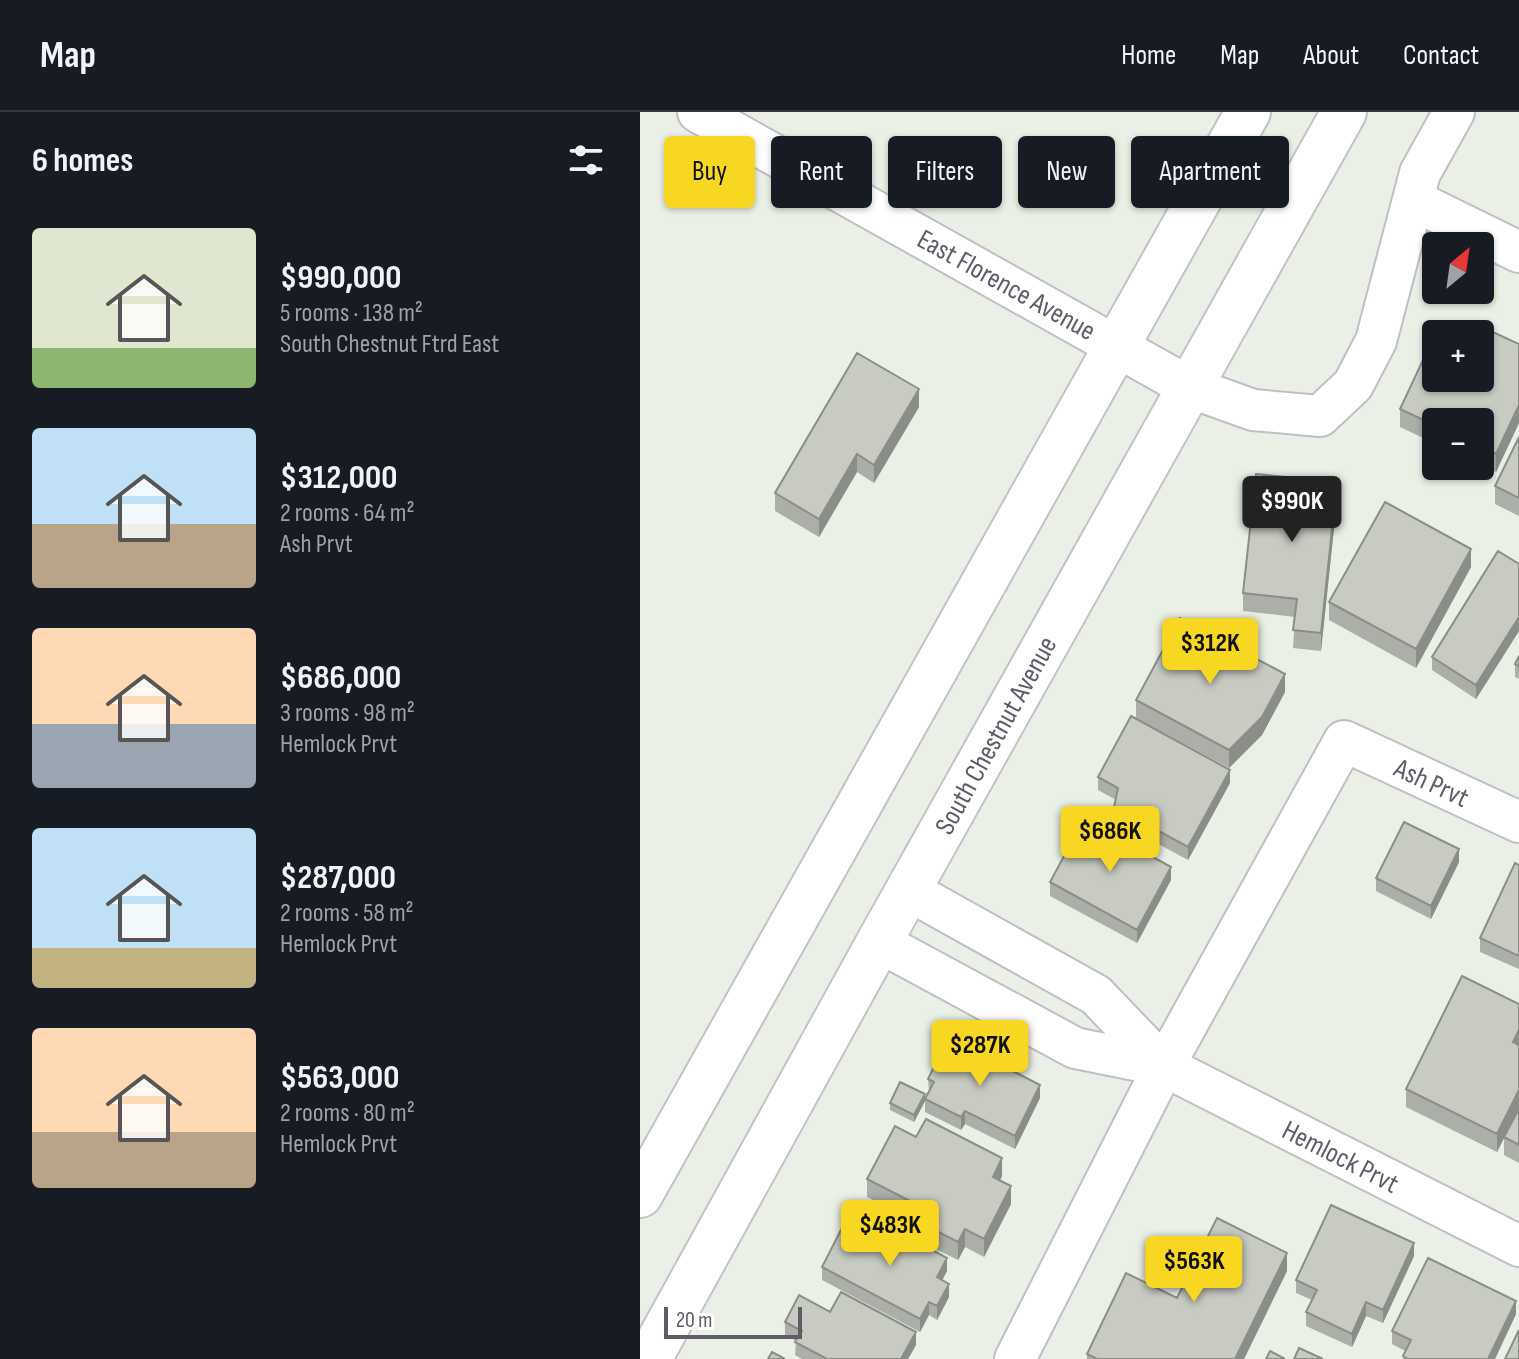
<!DOCTYPE html>
<meta charset="utf-8">
<style>
body{margin:0;font-family:"Sofia Sans Condensed",sans-serif;background:#20242c;color:#f1f3f6;height:100vh;display:flex;flex-direction:column;font-size:30px;white-space:nowrap}
*{box-sizing:border-box;margin:0}
p{font-size:26px;color:#9ea1a6}
.icon{flex:none;width:44px;height:44px;fill:none;stroke:currentColor;stroke-width:2;stroke-linecap:round;stroke-linejoin:round}
.map{position:relative;flex:1;overflow:hidden}
.drawer{display:flex;flex-direction:column;background:#171b24;width:640px}
.drawer>*{flex:none}
.top-card{position:absolute;left:24px;top:24px;width:734px;height:72px;display:flex;gap:16px}
.needle{width:52px;rotate:29deg}
.buttons{position:absolute;left:782px;top:120px;display:grid;gap:16px}
.buttons a{display:grid;place-items:center;width:72px;height:72px;border-radius:8px;background:#171b24;box-shadow:0 2px 6px #0004;font-size:40px}
.scale{position:absolute;left:24px;bottom:20px;width:138px;box-sizing:border-box;padding-left:8px;border:4px solid #605c67;border-top:0;font-size:22px;line-height:28px;white-space:nowrap;color:#605c67;-webkit-text-stroke:6px #fff;paint-order:stroke}
.price{position:absolute;translate:-50% -68px;padding:0 18px;border-radius:8px;background:#f8d723;color:#111;font-size:26px;line-height:52px;filter:drop-shadow(0 2px 4px #0008)}
.price::after{content:'';position:absolute;left:50%;top:48px;width:24px;height:18px;margin-left:-12px;background:inherit;clip-path:polygon(0 0,100% 0,50% 100%)}
.price.current{background:#222;color:#fff}
ul{padding:0;list-style:none}
li{display:flex;align-items:center;gap:24px;height:200px;padding:0 32px}
li span{display:grid;place-items:center;flex:none;width:224px;height:160px;border-radius:8px;color:#555}
li>.icon{margin-inline-start:auto}
span .icon{width:96px;height:96px;fill:#fffc;stroke-width:1}
li b{font-size:34px}
h2{display:flex;justify-content:space-between;align-items:center;height:96px;padding:0 32px;font-size:34px}
.tag{padding:0 28px;border-radius:8px;background:#171b24;box-shadow:0 2px 6px #0004;font-size:28px;line-height:72px}
.tag.current{background:#f8d723;color:#111}
header{display:flex;align-items:center;gap:48px;box-sizing:border-box;height:112px;padding:0 40px;background:#171b24;border-bottom:2px solid #363941}
header strong{font-size:38px}
nav{display:flex;gap:44px;margin-inline-start:auto;font-size:28px}
main{display:flex;flex:1;min-height:0}
.map>svg:first-child{display:block}
.lines{fill:none;stroke-linecap:round;stroke-linejoin:round}
.minor-casing{stroke:#c2bec7;stroke-width:44}
.secondary-casing{stroke:#c5c1cb;stroke-width:48}
.minor{stroke:#fff;stroke-width:40}
.secondary{stroke:#fff;stroke-width:44}
.wall{fill:#abafa7}
.shaded-wall{fill:#8b8e88}
.building{fill:#c7cbc2;stroke:#8b8e88;stroke-width:2}
.labels{text-anchor:middle;stroke-width:6;stroke-linejoin:round;paint-order:stroke}
.street-label{font-size:28px;fill:#605c67;stroke:#fff}
</style>
<header>
<strong>Map</strong>
<nav><a>Home</a><a>Map</a><a>About</a><a>Contact</a></nav>
</header>
<main>
<section class="drawer">
<h2>6 homes<svg class="icon" aria-label="filters" viewBox="0 0 24 24"><path d="M4 7h16M4 17h16"/><circle cx="9" cy="7" r="2"/><circle cx="15" cy="17" r="2"/></svg></h2>
<ul>
<li><span style="background:linear-gradient(#dfe7d0 75%,#8fb573 0)"><svg class="icon" aria-label="home" viewBox="0 0 24 24"><path d="M3 11l9-7 9 7M6 9v11h12V9"/></svg></span><div><b>$990,000</b><p>5 rooms · 138 m²</p><p>South Chestnut Ftrd East</p></div></li>
<li><span style="background:linear-gradient(#bfe0f5 60%,#b9a48a 0)"><svg class="icon" aria-label="home" viewBox="0 0 24 24"><path d="M3 11l9-7 9 7M6 9v11h12V9"/></svg></span><div><b>$312,000</b><p>2 rooms · 64 m²</p><p>Ash Prvt</p></div></li>
<li><span style="background:linear-gradient(#ffd9b3 60%,#9aa5b1 0)"><svg class="icon" aria-label="home" viewBox="0 0 24 24"><path d="M3 11l9-7 9 7M6 9v11h12V9"/></svg></span><div><b>$686,000</b><p>3 rooms · 98 m²</p><p>Hemlock Prvt</p></div></li>
<li><span style="background:linear-gradient(#bfe0f5 75%,#c2b280 0)"><svg class="icon" aria-label="home" viewBox="0 0 24 24"><path d="M3 11l9-7 9 7M6 9v11h12V9"/></svg></span><div><b>$287,000</b><p>2 rooms · 58 m²</p><p>Hemlock Prvt</p></div></li>
<li><span style="background:linear-gradient(#ffd9b3 65%,#b9a48a 0)"><svg class="icon" aria-label="home" viewBox="0 0 24 24"><path d="M3 11l9-7 9 7M6 9v11h12V9"/></svg></span><div><b>$563,000</b><p>2 rooms · 80 m²</p><p>Hemlock Prvt</p></div></li>
</ul>
</section>
<div class="map">
<svg width="879" height="1247" viewBox="0 0 879 1247">
<rect width="100%" height="100%" fill="#eaf0e5"/>
<g class="lines">
<g class="minor-casing">
<path id="minor" d="M 58,0 L 549,275 L 613,298 L 680,304 L 713,273 L 736,229 L 780,61 L 814,0
M 773,88 L 879,140
M 268,778 L 456,883 L 524,954
M 239,830 L 435,936 L 524,954 L 879,1134
M 375,1247 L 524,954 L 704,629 L 879,710"/>
</g>
<g class="secondary-casing">
<path id="secondary" d="M 0,1083 L 608,0
M 9,1247 L 239,830 L 704,0"/>
</g>
<use href="#minor" class="minor"/>
<use href="#secondary" class="secondary"/>
</g>
<path class="wall" d="M 879,232 L 879,311 L 856,360 L 840,352 L 840,310 L 796,310 L 796,332 L 760,315 L 760,297 L 796,266 Z
M 279,295 L 234,371 L 217,360 L 179,425 L 135,399 L 135,381 Z
M 879,325 L 879,404 L 855,392 L 855,374 Z
M 697,388 L 681,539 L 653,536 L 655,505 L 603,499 L 603,481 Z
M 879,452 L 879,519 L 836,587 L 792,558 L 792,545 Z
M 831,455 L 776,556 L 689,508 L 689,490 Z
M 879,544 L 879,567 L 875,565 L 875,552 Z
M 645,580 L 622,623 L 589,656 L 496,606 L 496,588 Z
M 458,665 L 590,671 L 548,748 L 474,708 L 476,688 L 458,678 Z
M 819,750 L 791,807 L 736,779 L 736,766 Z
M 879,753 L 879,857 L 840,840 L 840,826 Z
M 531,768 L 497,831 L 410,784 L 410,770 Z
M 879,892 L 879,996 L 871,1011 L 879,997 L 879,1051 L 864,1043 L 864,1026 L 857,1040 L 766,995 L 766,977 Z
M 288,967 L 400,986 L 375,1037 L 325,1012 L 321,1018 L 285,1000 L 285,987 L 289,980 Z
M 285,989 L 274,1010 L 250,998 L 250,991 Z
M 276,1025 L 362,1064 L 360,1068 L 371,1092 L 344,1145 L 325,1135 L 318,1148 L 263,1121 L 263,1103 L 227,1085 L 227,1067 Z
M 226,1130 L 307,1159 L 302,1168 L 309,1185 L 297,1208 L 289,1203 L 280,1220 L 182,1168 L 182,1155 Z
M 774,1144 L 743,1211 L 726,1204 L 712,1235 L 666,1214 L 666,1200 L 672,1188 L 656,1181 L 656,1168 Z
M 647,1159 L 604,1247 L 447,1247 L 447,1242 L 537,1186 Z
M 190,1200 L 276,1233 L 268,1247 L 162,1247 L 155,1243 L 156,1229 L 145,1223 L 145,1210 Z
M 876,1202 L 855,1247 L 763,1247 L 765,1239 L 752,1232 L 752,1219 Z"/>
<path class="shaded-wall" d="M 279,277 L 279,295 L 234,371 L 234,353 Z
M 879,293 L 879,311 L 856,360 L 856,342 Z
M 217,342 L 217,360 L 179,425 L 179,407 Z
M 697,370 L 697,388 L 681,539 L 681,521 Z
M 831,437 L 831,455 L 776,556 L 776,537 Z
M 879,505 L 879,519 L 836,587 L 836,573 Z
M 645,562 L 645,580 L 622,623 L 589,656 L 589,638 Z
M 590,658 L 590,671 L 548,748 L 548,735 Z
M 819,737 L 819,750 L 791,807 L 791,794 Z
M 531,755 L 531,768 L 497,831 L 497,818 Z
M 879,918 L 879,936 L 873,930 Z
M 400,973 L 400,986 L 375,1037 L 375,1024 Z
M 879,978 L 879,996 L 857,1040 L 857,1022 Z
M 285,982 L 285,989 L 274,1010 L 274,1003 Z
M 325,999 L 325,1012 L 321,1018 L 321,1005 Z
M 362,1046 L 362,1064 L 353,1083 L 353,1065 Z
M 371,1074 L 371,1092 L 344,1145 L 344,1127 Z
M 325,1117 L 325,1135 L 318,1148 L 318,1130 Z
M 774,1131 L 774,1144 L 743,1211 L 743,1198 Z
M 647,1141 L 647,1159 L 604,1247 L 595,1247 Z
M 307,1146 L 307,1159 L 297,1178 L 297,1165 Z
M 309,1172 L 309,1185 L 297,1208 L 297,1194 Z
M 876,1189 L 876,1202 L 855,1247 L 848,1247 Z
M 289,1190 L 289,1203 L 280,1220 L 280,1207 Z
M 726,1190 L 726,1204 L 712,1235 L 712,1222 Z
M 276,1220 L 276,1233 L 268,1247 L 261,1247 Z"/>
<path class="building" d="M 844,216 L 879,232 L 879,293 L 856,342 L 840,334 L 840,310 L 796,310 L 796,314 L 760,297 L 797,218 L 805,222 L 796,222 L 796,266 L 840,266 L 840,224 Z
M 217,241 L 279,277 L 234,353 L 217,342 L 179,407 L 135,381 Z
M 879,325 L 879,386 L 855,374 Z
M 616,362 L 697,370 L 681,521 L 653,518 L 657,487 L 603,481 Z
M 745,390 L 831,437 L 776,537 L 689,490 Z
M 858,439 L 879,452 L 879,505 L 836,573 L 792,545 Z
M 540,506 L 645,562 L 622,605 L 589,638 L 496,588 Z
M 879,544 L 879,554 L 875,552 Z
M 491,604 L 590,658 L 548,735 L 474,695 L 478,676 L 458,665 Z
M 444,707 L 531,755 L 497,818 L 410,770 Z
M 764,710 L 819,737 L 791,794 L 736,766 Z
M 875,751 L 879,753 L 879,844 L 840,826 Z
M 822,864 L 879,892 L 879,918 L 873,930 L 879,933 L 879,978 L 857,1022 L 766,977 Z
M 308,926 L 400,973 L 375,1024 L 325,999 L 321,1005 L 285,987 L 294,970 L 288,967 Z
M 260,970 L 285,982 L 274,1003 L 250,991 Z
M 879,997 L 879,1033 L 864,1025 Z
M 286,1007 L 362,1046 L 353,1065 L 371,1074 L 344,1127 L 325,1117 L 318,1130 L 263,1102 L 270,1089 L 227,1067 L 255,1014 L 276,1025 Z
M 691,1093 L 774,1131 L 743,1198 L 726,1190 L 712,1222 L 666,1200 L 677,1178 L 656,1168 Z
M 577,1106 L 647,1141 L 595,1247 L 457,1247 L 447,1242 L 486,1161 L 537,1186 Z
M 238,1109 L 307,1146 L 297,1165 L 309,1172 L 297,1194 L 289,1190 L 280,1207 L 182,1155 L 202,1116 L 226,1130 Z
M 788,1146 L 876,1189 L 848,1247 L 768,1247 L 763,1244 L 771,1228 L 752,1219 Z
M 201,1180 L 276,1220 L 261,1247 L 187,1247 L 155,1230 L 162,1219 L 145,1210 L 159,1183 L 190,1200 Z
M 879,1218 L 879,1247 L 865,1247 Z
M 659,1236 L 683,1247 L 654,1247 Z
M 630,1239 L 645,1247 L 626,1247 Z
M 132,1240 L 145,1247 L 128,1247 Z"/>
<g class="labels">
<g class="street-label">
<text transform="translate(367 172) rotate(29)" y="10">East Florence Avenue</text>
<text transform="translate(355 623) rotate(-61)" y="10">South Chestnut Avenue</text>
<text transform="translate(792 670) rotate(25)" y="10">Ash Prvt</text>
<text transform="translate(701 1044) rotate(27)" y="10">Hemlock Prvt</text>
</g>
</g>
</svg>
<div class="buttons">
<a><svg class="needle" viewBox="-14 -14 28 28"><path d="M0-13l5 13h-10z" fill="#e53935"/><path d="M0 13l5-13h-10z" fill="#9ea1a6"/></svg></a>
<a>+</a>
<a>−</a>
</div>
<div class="scale">20 m</div>
<b class="price current" style="left:652px;top:432px">$990K</b>
<b class="price" style="left:570px;top:574px">$312K</b>
<b class="price" style="left:470px;top:762px">$686K</b>
<b class="price" style="left:340px;top:976px">$287K</b>
<b class="price" style="left:250px;top:1156px">$483K</b>
<b class="price" style="left:554px;top:1192px">$563K</b>
<div class="top-card">
<a class="tag current">Buy</a>
<a class="tag">Rent</a>
<a class="tag">Filters</a>
<a class="tag">New</a>
<a class="tag">Apartment</a>
</div>
</div>
</main>
